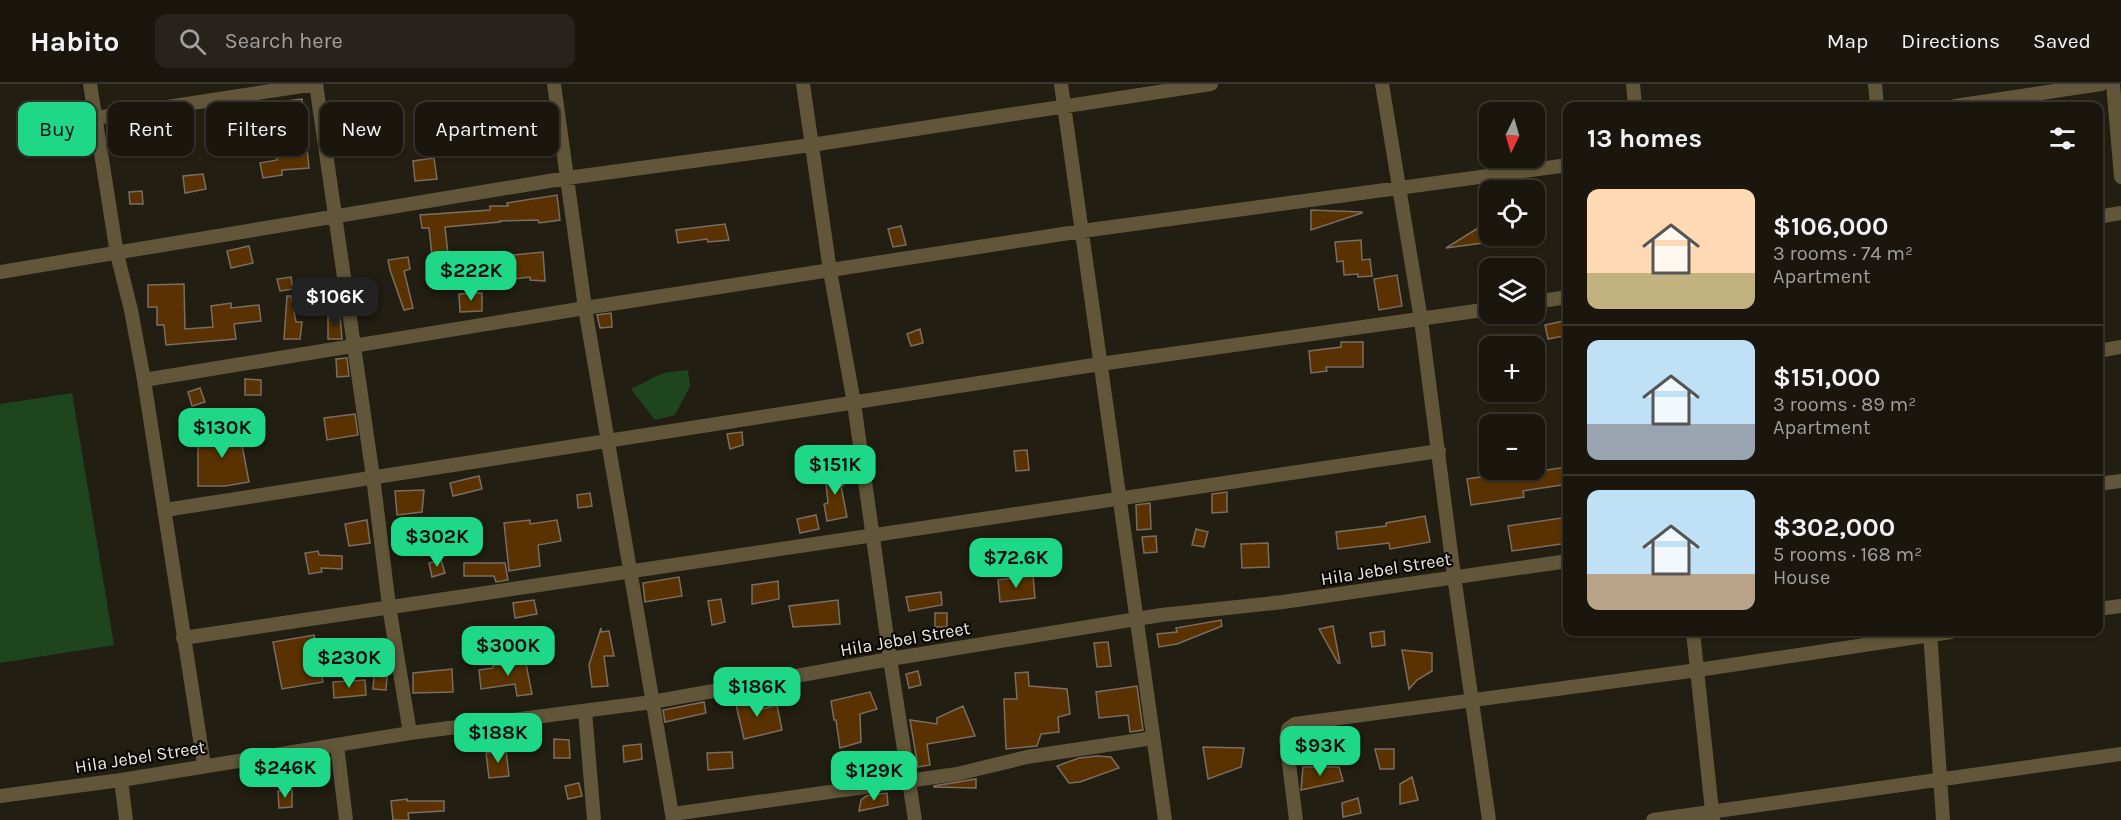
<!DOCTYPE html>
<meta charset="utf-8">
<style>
body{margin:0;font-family:Karla,sans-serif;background:#27231c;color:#f1f3f6;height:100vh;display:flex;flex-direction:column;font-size:22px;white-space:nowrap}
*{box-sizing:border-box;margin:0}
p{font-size:20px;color:#9f9f9e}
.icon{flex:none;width:33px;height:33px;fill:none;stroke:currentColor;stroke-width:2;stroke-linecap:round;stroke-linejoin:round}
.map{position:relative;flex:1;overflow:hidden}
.panel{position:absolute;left:1563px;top:18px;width:540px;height:534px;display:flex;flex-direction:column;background:#1a160e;border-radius:12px;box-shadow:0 2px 4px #0004,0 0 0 2px #38352e}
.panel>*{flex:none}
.banner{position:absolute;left:18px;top:18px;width:570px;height:54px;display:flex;gap:12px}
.needle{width:39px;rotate:185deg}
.fabs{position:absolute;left:1479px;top:18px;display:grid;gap:12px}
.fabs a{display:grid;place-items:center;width:66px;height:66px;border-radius:12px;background:#1a160e;box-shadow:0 2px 4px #0004,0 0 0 2px #38352e;font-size:30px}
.price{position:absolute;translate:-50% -51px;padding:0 14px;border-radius:12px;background:#1fd887;color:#111;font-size:20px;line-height:39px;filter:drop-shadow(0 2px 3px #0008)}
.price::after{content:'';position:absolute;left:50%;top:36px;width:18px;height:14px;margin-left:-9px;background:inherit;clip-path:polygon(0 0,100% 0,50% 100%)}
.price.current{background:#222;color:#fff}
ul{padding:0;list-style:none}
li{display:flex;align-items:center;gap:18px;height:150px;padding:0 24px}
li+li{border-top:2px solid #38352e}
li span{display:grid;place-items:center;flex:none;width:168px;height:120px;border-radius:12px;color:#555}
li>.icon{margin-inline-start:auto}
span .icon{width:72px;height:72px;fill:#fffc;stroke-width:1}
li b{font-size:26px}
h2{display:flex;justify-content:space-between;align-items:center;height:72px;padding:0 24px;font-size:26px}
.tag{padding:0 21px;border-radius:12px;background:#1a160e;box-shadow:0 2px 4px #0004,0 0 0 2px #38352e;font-size:21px;line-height:54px}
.tag.current{background:#1fd887;color:#111}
header{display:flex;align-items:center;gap:36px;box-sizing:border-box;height:84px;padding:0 30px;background:#1a160e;border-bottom:2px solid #38352e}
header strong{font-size:28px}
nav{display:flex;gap:33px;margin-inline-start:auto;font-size:21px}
.search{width:420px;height:54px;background:#27231c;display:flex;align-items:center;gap:15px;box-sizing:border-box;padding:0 21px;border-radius:12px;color:#9f9f9e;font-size:22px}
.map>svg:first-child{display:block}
.green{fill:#1f451e}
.building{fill:#5a3201;stroke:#796d63;stroke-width:1.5}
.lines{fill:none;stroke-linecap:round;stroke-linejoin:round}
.minor{stroke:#615639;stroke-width:14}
.labels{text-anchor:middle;stroke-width:4.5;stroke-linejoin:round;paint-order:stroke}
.street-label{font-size:18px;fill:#eceae2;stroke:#090804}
</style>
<header>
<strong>Habito</strong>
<div class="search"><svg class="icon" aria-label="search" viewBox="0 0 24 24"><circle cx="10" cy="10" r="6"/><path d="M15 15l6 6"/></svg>Search here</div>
<nav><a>Map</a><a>Directions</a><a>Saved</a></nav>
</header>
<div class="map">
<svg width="2121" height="736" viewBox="0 0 2121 736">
<rect width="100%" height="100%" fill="#221e12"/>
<path class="green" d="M 688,286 L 690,302 L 675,331 L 655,336 L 631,305 L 663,289 Z
M 72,309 L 114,561 L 0,579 L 0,320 Z"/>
<path class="building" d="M 302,15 L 309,84 L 282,86 L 282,91 L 263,94 L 260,79 L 277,76 L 271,19 Z
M 540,32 L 543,56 L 510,60 L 508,36 Z
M 181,34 L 183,50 L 163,52 L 161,37 Z
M 238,36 L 242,53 L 216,59 L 217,41 Z
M 434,74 L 437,95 L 415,97 L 413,77 Z
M 203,90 L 206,105 L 185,109 L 183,92 Z
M 142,107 L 143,120 L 130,120 L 129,108 Z
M 557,111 L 560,136 L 539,139 L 538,136 L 500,137 L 500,138 L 445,143 L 449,179 L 433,181 L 429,144 L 422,144 L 420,131 L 490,126 L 490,122 L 508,122 L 507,119 Z
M 1311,126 L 1362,128 L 1362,129 L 1311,146 Z
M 725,140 L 729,156 L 708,158 L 707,155 L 678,159 L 676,146 Z
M 901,142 L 906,161 L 893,163 L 888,145 Z
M 1478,144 L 1490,146 L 1490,158 L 1446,164 Z
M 1361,156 L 1362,176 L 1370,175 L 1372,192 L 1358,193 L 1358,190 L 1344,191 L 1343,177 L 1337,178 L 1335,158 Z
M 249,162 L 253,179 L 231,184 L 227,167 Z
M 543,168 L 545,197 L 530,196 L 530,193 L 475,200 L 469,177 L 482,174 Z
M 408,173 L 410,185 L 404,187 L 413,224 L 404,226 L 390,186 L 388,176 Z
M 1397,191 L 1402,222 L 1379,226 L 1374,195 Z
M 291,193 L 293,205 L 280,207 L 277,195 Z
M 184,200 L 185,245 L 213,243 L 211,222 L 231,219 L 231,224 L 259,221 L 261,237 L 234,240 L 236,255 L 166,261 L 164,241 L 157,241 L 157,223 L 148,223 L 148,201 Z
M 482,209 L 482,227 L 460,228 L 459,210 Z
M 287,212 L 291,212 L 296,238 L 302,238 L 300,255 L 284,255 Z
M 611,229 L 612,243 L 600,244 L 597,231 Z
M 340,231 L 342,255 L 328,255 L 328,233 Z
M 1568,236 L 1568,251 L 1548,255 L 1545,241 Z
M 920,245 L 923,259 L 911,262 L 907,250 Z
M 1341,258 L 1363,258 L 1363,283 L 1326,283 L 1327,287 L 1311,289 L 1309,267 L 1341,263 Z
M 347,274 L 349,292 L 337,293 L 336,275 Z
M 245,295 L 261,296 L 261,311 L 245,311 Z
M 200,304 L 205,318 L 192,322 L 188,308 Z
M 355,330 L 358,351 L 327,356 L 324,334 Z
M 244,345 L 246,361 L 242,361 L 249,398 L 225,402 L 198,402 L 198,356 L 214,351 L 214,348 Z
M 742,348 L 743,361 L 730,365 L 727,350 Z
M 1027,366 L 1029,386 L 1016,387 L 1014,367 Z
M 1566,383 L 1568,400 L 1523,407 L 1524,413 L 1471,421 L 1467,395 L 1520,387 L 1521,390 Z
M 842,386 L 844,401 L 841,402 L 847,433 L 827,437 L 824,420 L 828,419 L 825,389 Z
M 479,392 L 482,405 L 453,412 L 450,399 Z
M 424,406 L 422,428 L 397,431 L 395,407 Z
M 1227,408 L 1227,428 L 1212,429 L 1212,410 Z
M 590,409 L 592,422 L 578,424 L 577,411 Z
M 1150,419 L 1151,445 L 1137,446 L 1136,421 Z
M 816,431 L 819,445 L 800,449 L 797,435 Z
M 1425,432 L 1430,458 L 1390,465 L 1389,459 L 1338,465 L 1336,448 L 1386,442 L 1386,439 Z
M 1568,433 L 1568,459 L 1512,467 L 1508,442 Z
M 367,436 L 370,459 L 349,462 L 345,440 Z
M 530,436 L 530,440 L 557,436 L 561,457 L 538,461 L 540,482 L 509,487 L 504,439 Z
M 1196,445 L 1208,448 L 1204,463 L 1192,461 Z
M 1156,452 L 1157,468 L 1144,469 L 1142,453 Z
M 1268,459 L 1269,483 L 1242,484 L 1241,460 Z
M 318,467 L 319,471 L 342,472 L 342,485 L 321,484 L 322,488 L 309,490 L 305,469 Z
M 441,476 L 445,489 L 432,493 L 429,479 Z
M 464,479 L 505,479 L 508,496 L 496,498 L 494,492 L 464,492 Z
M 1033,492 L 1035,514 L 1000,518 L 998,496 Z
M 679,493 L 682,512 L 645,518 L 643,499 Z
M 778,497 L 779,515 L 752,520 L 752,501 Z
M 941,508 L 942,521 L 909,527 L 906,513 Z
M 721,515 L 725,538 L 712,541 L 708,517 Z
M 534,516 L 537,530 L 515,534 L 513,519 Z
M 838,516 L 840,540 L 793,543 L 789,522 Z
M 935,529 L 947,529 L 947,543 L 935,543 Z
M 1221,536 L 1222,542 L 1177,560 L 1159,563 L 1157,550 L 1177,548 L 1176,544 Z
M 1333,542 L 1340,579 L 1338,579 L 1319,545 Z
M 601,544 L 601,548 L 609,547 L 614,572 L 604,572 L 608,602 L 592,603 L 589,581 Z
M 1384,547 L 1385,561 L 1372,563 L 1370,549 Z
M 314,551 L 323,598 L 282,605 L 273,558 Z
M 1108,558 L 1111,582 L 1097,583 L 1094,559 Z
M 1402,566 L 1432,569 L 1432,587 L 1417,596 L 1409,605 Z
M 525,575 L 532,610 L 517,612 L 515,600 L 481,605 L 479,586 L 493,584 L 493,581 L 513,581 L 512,576 Z
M 452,585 L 453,608 L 413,609 L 413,589 Z
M 918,587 L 921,601 L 909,604 L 906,590 Z
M 1028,588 L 1029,602 L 1067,605 L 1070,630 L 1058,633 L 1059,648 L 1041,650 L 1037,662 L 1006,665 L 1004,615 L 1017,615 L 1015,589 Z
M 374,592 L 387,593 L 386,606 L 373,605 Z
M 365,596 L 366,611 L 334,614 L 333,598 Z
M 1137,602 L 1143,646 L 1130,648 L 1128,631 L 1099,634 L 1096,608 Z
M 870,608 L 877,625 L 860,630 L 861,658 L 840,664 L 836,636 L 834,636 L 831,617 Z
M 752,610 L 754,627 L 777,621 L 782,646 L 744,655 L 734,612 Z
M 704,618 L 706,629 L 665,638 L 663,626 Z
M 963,622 L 975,652 L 927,660 L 930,681 L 918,683 L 910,636 L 937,640 L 937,634 Z
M 554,655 L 569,656 L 570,674 L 554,674 Z
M 641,660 L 642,675 L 624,678 L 623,662 Z
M 1203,663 L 1244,664 L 1241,683 L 1208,695 Z
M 1375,665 L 1394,665 L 1394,685 L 1380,685 Z
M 506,666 L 509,692 L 489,694 L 486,669 Z
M 732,668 L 733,684 L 708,686 L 707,669 Z
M 1097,672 L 1111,673 L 1119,684 L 1080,698 L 1069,699 L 1057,682 L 1079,674 Z
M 1303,683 L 1339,683 L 1343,697 L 1301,706 Z
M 1412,693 L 1418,716 L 1400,720 L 1400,700 Z
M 976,695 L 976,704 L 934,703 L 934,702 Z
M 579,699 L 582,712 L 568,715 L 565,702 Z
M 292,706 L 292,723 L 279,724 L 278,707 Z
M 887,709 L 888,721 L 859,727 L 861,716 L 866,712 Z
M 1358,714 L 1361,729 L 1343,733 L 1342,719 Z
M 407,715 L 407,717 L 444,717 L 444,727 L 408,729 L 409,736 L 393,736 L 391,717 Z"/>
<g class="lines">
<path class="minor" d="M 90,0 L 117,170 L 131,226 L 144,296 L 204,681
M 316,0 L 373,393 L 389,522 L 410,649
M 554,0 L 585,224 L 673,736
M 803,0 L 830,187 L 854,319 L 890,575 L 915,736
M 1061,0 L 1165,736
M 1382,0 L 1421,236 L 1454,492 L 1489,736
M 1633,0 L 1635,22
M 1875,0 L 1877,22
M 2113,0 L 2121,93
M 1955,22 L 2101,0
M 95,34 L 316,0
M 2098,133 L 2121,129
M 0,188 L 567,94 L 811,61 L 1211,0
M 1534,218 L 1568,213
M 2098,267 L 2121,263
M 144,296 L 585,224 L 1082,147 L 1568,81
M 2098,400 L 2121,397
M 165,426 L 1100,280 L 1490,225
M 2098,525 L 2121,522
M 1693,548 L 1713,736
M 1930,548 L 1943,736
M 183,554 L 1439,367
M 585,627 L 594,736
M 337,661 L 346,736
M 121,696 L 126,736
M 0,712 L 121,696 L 410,649 L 652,618 L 890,575 L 1161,531 L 1283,518 L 1568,477
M 673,730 L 957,690 L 1027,673 L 1153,654
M 1296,736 L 1286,655 L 1288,645 L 1295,640 L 1698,586 L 1951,548
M 1653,736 L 2121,670"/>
</g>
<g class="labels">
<g class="street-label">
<text transform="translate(1386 485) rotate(-9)" y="6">Hila Jebel Street</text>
<text transform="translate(905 555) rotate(-10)" y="6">Hila Jebel Street</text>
<text transform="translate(140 673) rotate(-9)" y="6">Hila Jebel Street</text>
</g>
</g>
</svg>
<div class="fabs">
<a><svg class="needle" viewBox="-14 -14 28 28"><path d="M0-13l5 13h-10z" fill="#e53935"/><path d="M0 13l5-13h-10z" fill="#9f9f9e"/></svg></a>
<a><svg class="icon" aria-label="locate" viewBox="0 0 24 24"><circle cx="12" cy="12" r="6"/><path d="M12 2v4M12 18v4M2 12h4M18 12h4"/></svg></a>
<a><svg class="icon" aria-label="layers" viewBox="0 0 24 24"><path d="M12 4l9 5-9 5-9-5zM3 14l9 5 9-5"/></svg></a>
<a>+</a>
<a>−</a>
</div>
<b class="price" style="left:471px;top:218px">$222K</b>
<b class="price current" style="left:335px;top:244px">$106K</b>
<b class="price" style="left:222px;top:375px">$130K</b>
<b class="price" style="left:835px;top:412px">$151K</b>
<b class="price" style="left:437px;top:484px">$302K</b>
<b class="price" style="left:1016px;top:505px">$72.6K</b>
<b class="price" style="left:508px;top:593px">$300K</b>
<b class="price" style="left:349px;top:605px">$230K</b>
<b class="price" style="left:757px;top:634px">$186K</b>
<b class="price" style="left:498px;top:680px">$188K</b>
<b class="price" style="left:1320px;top:693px">$93K</b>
<b class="price" style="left:285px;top:715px">$246K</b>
<b class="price" style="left:874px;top:718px">$129K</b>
<div class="banner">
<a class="tag current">Buy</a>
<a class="tag">Rent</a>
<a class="tag">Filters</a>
<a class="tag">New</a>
<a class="tag">Apartment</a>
</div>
<section class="panel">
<h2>13 homes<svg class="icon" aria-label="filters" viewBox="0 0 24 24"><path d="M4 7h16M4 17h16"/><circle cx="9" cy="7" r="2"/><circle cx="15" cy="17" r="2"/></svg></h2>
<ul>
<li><span style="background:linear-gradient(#ffd9b3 70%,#c2b280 0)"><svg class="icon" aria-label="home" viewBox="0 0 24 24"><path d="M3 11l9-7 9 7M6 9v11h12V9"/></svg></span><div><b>$106,000</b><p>3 rooms · 74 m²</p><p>Apartment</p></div></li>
<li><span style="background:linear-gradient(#bfe0f5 70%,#9aa5b1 0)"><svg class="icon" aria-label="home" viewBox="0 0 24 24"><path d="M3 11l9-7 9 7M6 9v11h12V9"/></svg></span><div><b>$151,000</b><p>3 rooms · 89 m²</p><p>Apartment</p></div></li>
<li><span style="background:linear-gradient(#bfe0f5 70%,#b9a48a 0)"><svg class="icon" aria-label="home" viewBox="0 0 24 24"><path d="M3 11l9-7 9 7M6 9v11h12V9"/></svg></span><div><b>$302,000</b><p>5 rooms · 168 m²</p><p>House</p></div></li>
</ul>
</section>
</div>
